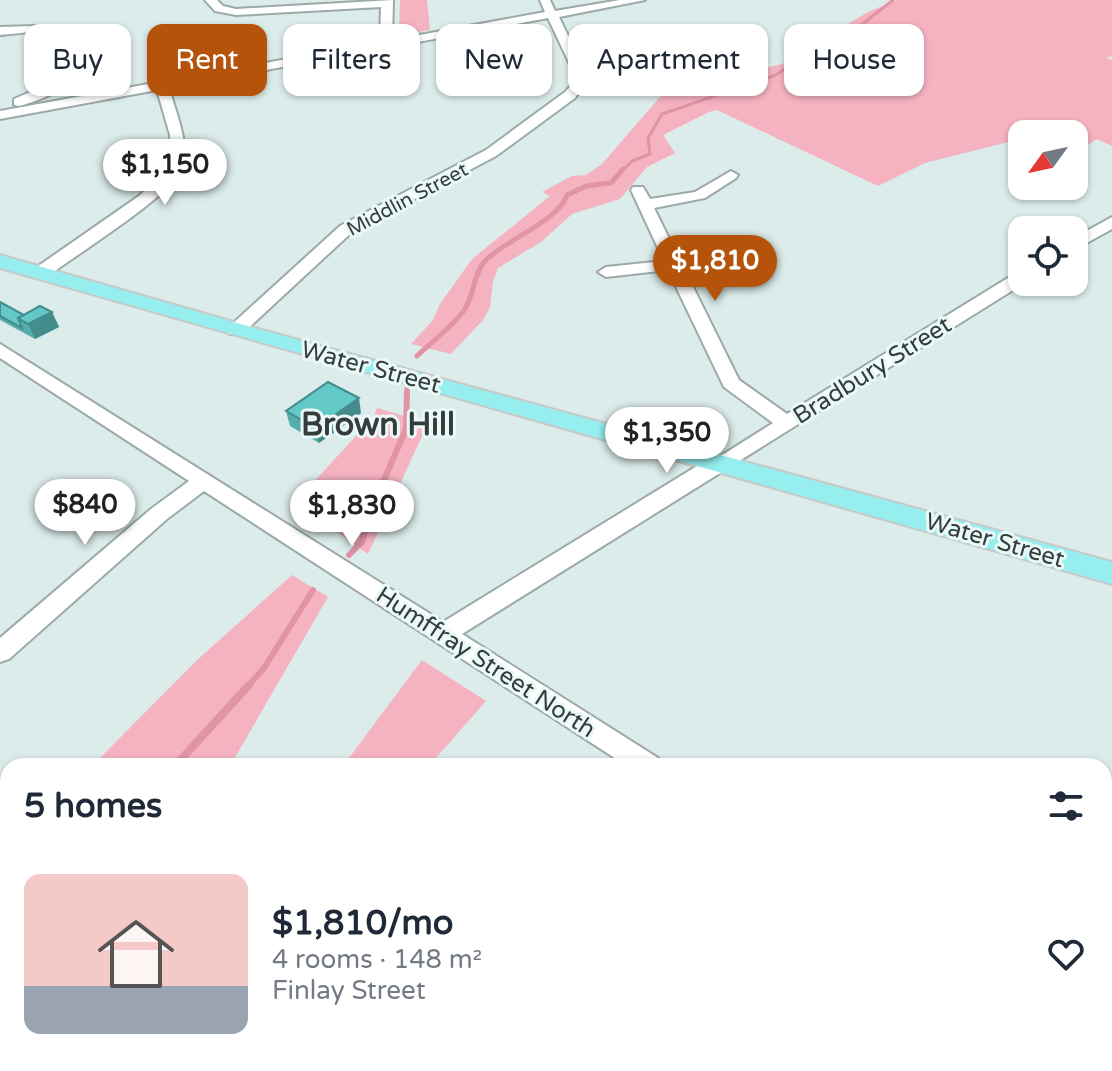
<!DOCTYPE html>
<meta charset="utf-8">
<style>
body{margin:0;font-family:"Varela Round",sans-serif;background:#f6f6f7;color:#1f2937;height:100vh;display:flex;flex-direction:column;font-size:30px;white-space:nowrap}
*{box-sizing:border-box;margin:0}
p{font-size:26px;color:#747a83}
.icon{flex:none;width:44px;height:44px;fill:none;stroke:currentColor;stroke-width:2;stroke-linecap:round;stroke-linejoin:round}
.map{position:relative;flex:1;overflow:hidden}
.details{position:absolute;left:0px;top:758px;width:1112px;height:314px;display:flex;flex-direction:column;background:#fff;border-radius:24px 24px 0 0;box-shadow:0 2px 6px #0004}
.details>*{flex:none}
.top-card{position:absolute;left:24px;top:24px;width:1064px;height:72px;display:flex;gap:16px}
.needle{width:52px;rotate:237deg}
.fabs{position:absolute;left:1008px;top:120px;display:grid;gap:16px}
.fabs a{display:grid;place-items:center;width:80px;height:80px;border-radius:16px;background:#fff;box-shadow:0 2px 6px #0004;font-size:40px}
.price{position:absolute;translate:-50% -68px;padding:0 18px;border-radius:28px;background:#fff;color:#222;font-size:26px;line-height:52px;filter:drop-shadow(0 2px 4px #0008)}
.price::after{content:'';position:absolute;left:50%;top:48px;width:24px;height:18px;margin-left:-12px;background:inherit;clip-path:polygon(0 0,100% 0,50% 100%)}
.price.on{background:#b45309;color:#fff}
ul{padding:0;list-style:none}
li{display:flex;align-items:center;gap:24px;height:200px;padding:0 24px}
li+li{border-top:2px solid #e0e1e3}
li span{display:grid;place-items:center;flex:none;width:224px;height:160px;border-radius:16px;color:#555}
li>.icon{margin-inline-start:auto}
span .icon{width:96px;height:96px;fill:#fffc;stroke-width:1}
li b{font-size:34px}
h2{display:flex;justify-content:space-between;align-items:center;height:96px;padding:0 24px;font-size:34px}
.chip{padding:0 28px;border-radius:16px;background:#fff;box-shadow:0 2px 6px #0004;font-size:28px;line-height:72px}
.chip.on{background:#b45309;color:#fff}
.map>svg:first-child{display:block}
.green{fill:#f5b3c1}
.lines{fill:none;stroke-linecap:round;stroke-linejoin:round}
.stream-far3{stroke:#e194a6;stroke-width:3}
.stream-far2{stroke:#e194a6;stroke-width:5}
.stream-far1{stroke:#e194a6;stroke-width:6}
.stream{stroke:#e194a6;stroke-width:8}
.river{fill:#e194a6;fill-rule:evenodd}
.minor-casing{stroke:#9baaa9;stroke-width:4}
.major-casing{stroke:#c7c8c8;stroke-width:4}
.minor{fill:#fff;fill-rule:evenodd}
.major{fill:#96eeee;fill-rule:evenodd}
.wall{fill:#54adac}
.shaded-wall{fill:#458d8c}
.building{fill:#62c9c8;stroke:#458d8c;stroke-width:2}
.labels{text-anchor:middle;stroke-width:6;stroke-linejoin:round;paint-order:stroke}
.far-street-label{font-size:20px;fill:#363c3c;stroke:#e9f9f8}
.street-label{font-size:24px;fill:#363c3c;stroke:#e9f9f8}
.district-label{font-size:32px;font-weight:bold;fill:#363c3c;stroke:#e9f9f8}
</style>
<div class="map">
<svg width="1112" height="1071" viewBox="0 0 1112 1071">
<rect width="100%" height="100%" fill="#dceceb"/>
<path class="green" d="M 400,0 L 427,0 L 430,30 L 399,35 Z
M 897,0 L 1112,0 L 1112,56 L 1106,58 L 1112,60 L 1112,146 L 1097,139 L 1074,154 L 1074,134 L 1022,134 L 1022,147 L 1009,142 L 925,163 L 878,186 L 717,110 L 709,112 L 663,135 L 675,153 L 647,167 L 620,199 L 572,214 L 541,242 L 498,268 L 493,282 L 490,307 L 483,320 L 451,354 L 411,344 L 433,320 L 440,304 L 472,259 L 550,196 L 542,192 L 572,176 L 586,175 L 602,164 L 678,76 L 695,85 L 782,64 L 868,12 Z
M 377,408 L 428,423 L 368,554 L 326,524 L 290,508 L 374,416 Z
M 292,575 L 328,597 L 230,766 L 92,766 L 196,661 Z
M 422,660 L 486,701 L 429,766 L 343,766 Z
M 8,829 L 8,1064 L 1037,1064 L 1048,1071 L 0,1071 L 0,830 Z"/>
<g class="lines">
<path class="stream-far3" d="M 622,171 L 632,161 L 650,154 L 648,138 L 662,114 L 776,75 L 801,57 L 860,26 L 893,0"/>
<path class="stream-far2" d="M 417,356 C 432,342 450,328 463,312 C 474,298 473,274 485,261 C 506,239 559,221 567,195 L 586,186 L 611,183 L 623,169
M 407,394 L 407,388"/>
<path class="stream-far1" d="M 349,555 L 362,542 L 374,503 L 406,429 L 407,392
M 247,687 L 264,668 L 313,590"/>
<path class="stream" d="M 175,766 L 249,685"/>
<path class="river" d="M 8,936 L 8,986 L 0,987 L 0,937 Z
M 602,1064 L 667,1064 L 670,1071 L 605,1071 Z"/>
<g class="minor-casing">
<path id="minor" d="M 205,0 L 217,0 L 223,6 L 236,9 L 393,0 L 392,40 L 545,12 L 540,0 L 550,0 L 555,11 L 620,0 L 645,0 L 559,17 L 584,69 L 585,83 L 575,98 L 496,156 L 352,232 L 242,334 L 230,334 L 227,330 L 230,326 L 340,226 L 486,150 L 565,92 L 573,83 L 572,69 L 548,18 L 169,88 C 175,111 193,150 180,173 C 165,199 75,256 46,277 L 34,277 L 32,273 L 34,269 L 139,196 L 167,170 L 170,135 L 157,90 L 0,119 L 0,111 L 159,82 L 160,76 L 164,75 L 171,80 L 380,42 L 381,7 L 236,15 L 215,11 Z
M 35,26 C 67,26 119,42 76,79 C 60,92 38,101 19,106 L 14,105 L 14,99 L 56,81 L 78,60 L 77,44 C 59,26 24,33 0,35 L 0,27 Z
M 731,171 L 738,175 L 736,178 L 705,198 L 654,208 L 739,380 L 787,414 L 1016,273 L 1022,272 L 1022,282 L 1026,282 L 462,634 L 658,758 L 662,766 L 627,766 L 204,491 L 167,519 L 9,659 L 0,662 L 0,638 L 151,509 L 189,481 L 0,358 L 0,344 L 443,622 L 710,458 L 719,457 L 773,423 L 724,387 L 668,270 L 606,277 L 598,272 L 606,267 L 664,261 L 631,190 L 633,187 L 643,187 L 650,199 L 695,192 Z
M 1112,217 L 1112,229 L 1074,250 L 1074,238 Z
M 1104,1042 L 1112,1045 L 1112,1071 L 1095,1071 L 1090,1064 L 1104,1064 Z"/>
</g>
<g class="major-casing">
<path id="major" d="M 0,255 L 244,325 L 1112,562 L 1112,584 L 0,268 Z"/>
</g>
<use href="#minor" class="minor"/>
<use href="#major" class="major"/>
</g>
<path class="wall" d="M 0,302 L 24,315 L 52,312 L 59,327 L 35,339 L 0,320 Z
M 286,411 L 361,413 L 319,443 L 290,426 Z"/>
<path class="shaded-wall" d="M 52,312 L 59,327 L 35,339 L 28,324 Z
M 359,398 L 361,413 L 319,443 L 316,428 Z"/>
<path class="building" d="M 0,302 L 24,315 L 18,318 L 22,328 L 0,316 Z
M 40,306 L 52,312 L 28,324 L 18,318 Z
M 328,382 L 359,398 L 316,428 L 286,411 Z"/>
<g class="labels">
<g class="far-street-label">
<text transform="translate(407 199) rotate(-28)" y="7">Middlin Street</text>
</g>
<g class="street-label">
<text transform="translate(371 367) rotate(15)" y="8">Water Street</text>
<text transform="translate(872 370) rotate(-32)" y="8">Bradbury Street</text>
<text transform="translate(995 540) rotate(16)" y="8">Water Street</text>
<text transform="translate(486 662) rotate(33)" y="8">Humffray Street North</text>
</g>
<g class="district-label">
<text x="378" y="435">Brown Hill</text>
</g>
</g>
</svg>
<div class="fabs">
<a><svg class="needle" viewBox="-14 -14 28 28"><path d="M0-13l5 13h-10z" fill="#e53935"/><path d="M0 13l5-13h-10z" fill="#747a83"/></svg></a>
<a><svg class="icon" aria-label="locate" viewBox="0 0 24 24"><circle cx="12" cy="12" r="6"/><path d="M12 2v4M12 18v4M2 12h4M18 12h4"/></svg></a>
</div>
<b class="price" style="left:165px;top:207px">$1,150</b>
<b class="price on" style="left:715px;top:303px">$1,810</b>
<b class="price" style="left:667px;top:475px">$1,350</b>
<b class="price" style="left:85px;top:547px">$840</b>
<b class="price" style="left:352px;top:548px">$1,830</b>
<div class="top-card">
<a class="chip">Buy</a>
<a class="chip on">Rent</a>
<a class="chip">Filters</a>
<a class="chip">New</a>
<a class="chip">Apartment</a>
<a class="chip">House</a>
</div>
<section class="details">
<h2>5 homes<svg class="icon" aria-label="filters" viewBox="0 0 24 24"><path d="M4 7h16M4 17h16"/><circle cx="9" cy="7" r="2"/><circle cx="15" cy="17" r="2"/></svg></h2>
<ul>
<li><span style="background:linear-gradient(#f6c9c9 70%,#9aa5b1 0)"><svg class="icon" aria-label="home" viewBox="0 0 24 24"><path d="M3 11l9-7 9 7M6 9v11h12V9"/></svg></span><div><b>$1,810/mo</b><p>4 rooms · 148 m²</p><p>Finlay Street</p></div><svg class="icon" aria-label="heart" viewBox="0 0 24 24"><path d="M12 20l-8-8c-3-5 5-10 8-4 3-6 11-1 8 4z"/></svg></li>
</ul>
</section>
</div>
